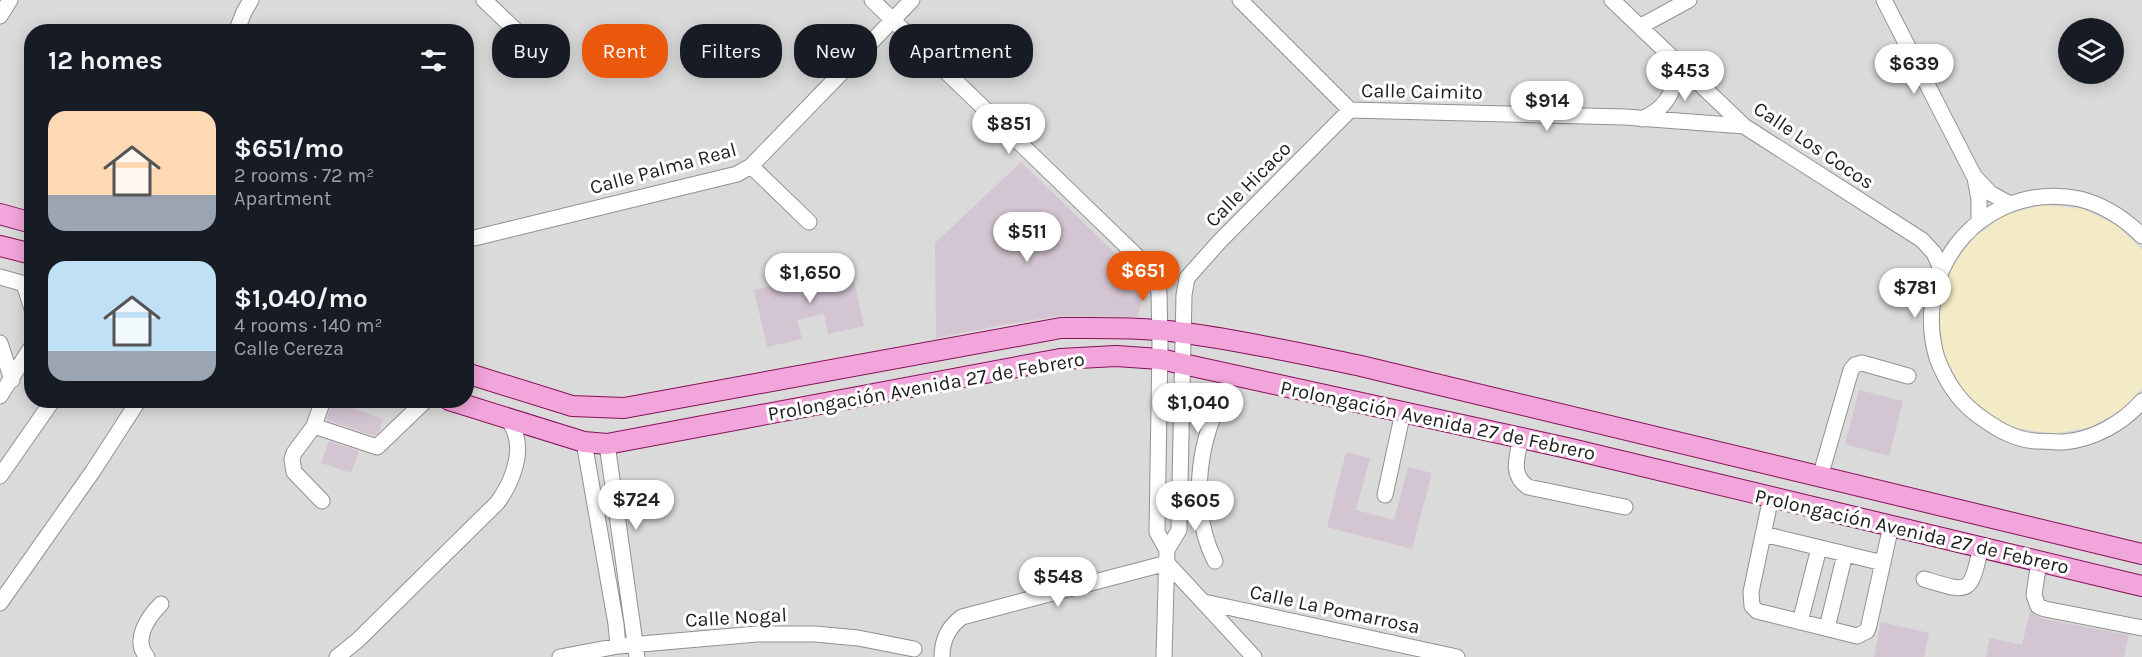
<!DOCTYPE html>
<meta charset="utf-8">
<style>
body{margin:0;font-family:Karla,sans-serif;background:#242831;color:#f1f3f6;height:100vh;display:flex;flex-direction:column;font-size:22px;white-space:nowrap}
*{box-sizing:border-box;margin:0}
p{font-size:20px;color:#9ea1a6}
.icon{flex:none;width:33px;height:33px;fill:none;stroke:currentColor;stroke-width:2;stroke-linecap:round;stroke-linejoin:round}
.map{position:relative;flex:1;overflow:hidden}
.sheet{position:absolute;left:24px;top:24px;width:450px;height:384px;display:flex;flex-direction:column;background:#171b24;border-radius:24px;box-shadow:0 3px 15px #0003}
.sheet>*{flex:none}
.hud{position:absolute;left:492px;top:24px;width:570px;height:54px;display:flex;gap:12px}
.fabs{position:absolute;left:2058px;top:18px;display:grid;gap:12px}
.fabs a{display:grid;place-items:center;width:66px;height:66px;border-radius:50%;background:#171b24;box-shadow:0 3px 15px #0003;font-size:30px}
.price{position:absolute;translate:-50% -51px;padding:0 14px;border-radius:21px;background:#fff;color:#222;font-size:20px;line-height:39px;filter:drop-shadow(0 2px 3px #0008)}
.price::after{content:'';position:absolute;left:50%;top:36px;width:18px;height:14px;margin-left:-9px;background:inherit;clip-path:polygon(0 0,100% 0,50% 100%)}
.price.active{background:#ea580c;color:#fff}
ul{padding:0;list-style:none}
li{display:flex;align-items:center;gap:18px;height:150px;padding:0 24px}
li span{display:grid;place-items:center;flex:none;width:168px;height:120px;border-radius:18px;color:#555}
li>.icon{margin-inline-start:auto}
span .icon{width:72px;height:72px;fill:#fffc;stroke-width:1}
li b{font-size:26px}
h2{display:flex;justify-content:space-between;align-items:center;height:72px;padding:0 24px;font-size:26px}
.pill{padding:0 21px;border-radius:24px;background:#171b24;box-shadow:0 3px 15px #0003;font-size:21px;line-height:54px}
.pill.active{background:#ea580c;color:#fff}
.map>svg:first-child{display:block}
.residential{fill:#dbdadb;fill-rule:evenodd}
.park{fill:#f3ebc5}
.building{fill:#d3c5d1}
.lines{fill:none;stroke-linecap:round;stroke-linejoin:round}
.minor-casing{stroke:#919191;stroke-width:17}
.major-casing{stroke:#861056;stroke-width:22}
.minor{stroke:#fff;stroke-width:15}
.major{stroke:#f1a5da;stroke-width:20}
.labels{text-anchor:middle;stroke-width:6;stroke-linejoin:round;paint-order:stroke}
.street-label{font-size:20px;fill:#1d1d1d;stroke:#fff}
</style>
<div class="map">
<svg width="2142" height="657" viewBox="0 0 2142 657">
<rect width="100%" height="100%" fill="#ede4ea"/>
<path class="residential" d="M 0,0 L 2142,0 L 2142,657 L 0,657 ZM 2068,28 L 2114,28 L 2114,74 L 2068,74 ZM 32,32 L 466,32 L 466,400 L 32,400 Z"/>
<path class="park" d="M 2043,205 L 2083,209 L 2118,226 L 2142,250 L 2142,388 L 2125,407 L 2091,427 L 2052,434 L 2013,427 L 1990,415 L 1961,388 L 1943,352 L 1939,313 L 1950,270 L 1973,238 L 2005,215 Z"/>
<path class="building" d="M 1021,162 L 1147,284 L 1137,317 L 1059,316 L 1002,325 L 936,338 L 935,243 Z
M 850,262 L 864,326 L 828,334 L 824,314 L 797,320 L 802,339 L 767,347 L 754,290 L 803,279 L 801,273 Z
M 1859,390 L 1903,401 L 1889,456 L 1845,444 Z
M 332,401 L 383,419 L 379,432 L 375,436 L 326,420 Z
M 329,441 L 359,451 L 351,473 L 321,463 Z
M 1346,452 L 1370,458 L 1356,510 L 1394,520 L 1408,467 L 1432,473 L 1412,549 L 1327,527 Z
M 2030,611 L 2043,619 L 2129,635 L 2124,657 L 1986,657 L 1990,638 L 2022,645 Z
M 1881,622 L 1929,633 L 1924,657 L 1874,657 Z"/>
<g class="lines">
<g class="minor-casing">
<path id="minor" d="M 484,0 L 527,41
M 872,0 L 1147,266 L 1155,277 L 1159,293 L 1160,345 L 1157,532 L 1167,550 L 1164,657
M 1240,0 L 1350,110
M 1612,0 L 1744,126 L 1922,240 L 1934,253 L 1941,269
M 1884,0 L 1974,176 L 1990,193 L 2010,204
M 0,16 L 10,0
M 1641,26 L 1689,0
M 236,32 L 244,12 L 251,0
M 1350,110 L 1625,117 L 1744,126
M 1642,119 C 1669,107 1680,85 1672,57
M 751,166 L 809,222
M 1975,178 L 1979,199 L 1979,221
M 2142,236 C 2125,219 2103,205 2080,199 C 2016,185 1953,224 1936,287 C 1929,311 1930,334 1937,358 C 1945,379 1957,399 1975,413 C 1992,426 2013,440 2036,441 C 2045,441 2054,442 2063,442 C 2093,440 2123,423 2142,401
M 466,240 L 737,174 L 751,166 L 912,0
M 0,277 L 32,286
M 24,284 L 32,309
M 0,343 L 12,380
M 0,396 L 32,346
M 314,426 L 377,447 L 426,400
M 1521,438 C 1517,457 1510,475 1528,487 L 1625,507
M 584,442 L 616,624 L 618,646
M 607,444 L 637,657
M 0,476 L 53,400
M 1820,477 L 1851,370 L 1855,365 L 1862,363 L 1908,376
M 1385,495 L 1403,412
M 1771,497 L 1751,592 L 1752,606 L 1757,611 L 1857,636 L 1867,631 L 1869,625 L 1891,526
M 322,501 L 294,472 L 292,459 L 294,453 L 314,426 L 323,400
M 1763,534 L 1883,563
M 1167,550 L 1179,530 L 1184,295 L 1187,278 L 1219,242 L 1350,110
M 1215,561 C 1192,516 1196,456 1216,410
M 2039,561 L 2034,595 L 2038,606 L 2045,609 L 2142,628
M 1924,579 C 1970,593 1970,595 1981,547
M 1204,602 L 1457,657
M 0,603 L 93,471 L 139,400
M 1800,622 L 1819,548
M 1827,628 L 1845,554
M 147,657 C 132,640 148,617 161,604
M 337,657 L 358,640 L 497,503 C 510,486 522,458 516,436 C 515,430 511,424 508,419
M 560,657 L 618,646 L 757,634 L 815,634 L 858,638 L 914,649
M 942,657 C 942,640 948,627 962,617 L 1167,563 L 1254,657"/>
</g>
<g class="major-casing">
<path id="major" d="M 0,214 L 32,223
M 0,246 L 32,254
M 466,373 L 572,406 L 624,408 L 1061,328 C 1102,328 1144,327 1185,333 C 1244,341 1303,354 1361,366 L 2142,554
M 449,400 L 584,442 L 607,444 L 1060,359 L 1116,356 L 1160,359 L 1567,448 L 2142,586"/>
</g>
<use href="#minor" class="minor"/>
<use href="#major" class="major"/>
</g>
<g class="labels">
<g class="street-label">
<text transform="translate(1422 91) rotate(1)" y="7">Calle Caimito</text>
<text transform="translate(1814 145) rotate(34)" y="7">Calle Los Cocos</text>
<text transform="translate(663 168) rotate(-15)" y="7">Calle Palma Real</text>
<text transform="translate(1248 184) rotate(-45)" y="7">Calle Hicaco</text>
<text transform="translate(926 386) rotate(-10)" y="7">Prolongación Avenida 27 de Febrero</text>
<text transform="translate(1438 420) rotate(12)" y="7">Prolongación Avenida 27 de Febrero</text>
<text transform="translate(1912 531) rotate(13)" y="7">Prolongación Avenida 27 de Febrero</text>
<text transform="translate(1335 609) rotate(12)" y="7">Calle La Pomarrosa</text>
<text transform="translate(736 617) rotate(-3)" y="7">Calle Nogal</text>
</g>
</g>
</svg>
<div class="fabs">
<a><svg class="icon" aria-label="layers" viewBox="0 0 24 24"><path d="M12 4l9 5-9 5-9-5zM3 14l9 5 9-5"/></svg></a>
</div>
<b class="price" style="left:1914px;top:95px">$639</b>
<b class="price" style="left:1685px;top:102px">$453</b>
<b class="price" style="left:1547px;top:132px">$914</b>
<b class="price" style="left:1009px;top:155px">$851</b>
<b class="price" style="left:1027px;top:263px">$511</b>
<b class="price active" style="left:1143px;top:302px">$651</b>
<b class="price" style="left:810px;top:304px">$1,650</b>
<b class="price" style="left:1915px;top:319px">$781</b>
<b class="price" style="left:1198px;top:434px">$1,040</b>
<b class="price" style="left:636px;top:531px">$724</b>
<b class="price" style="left:1195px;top:532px">$605</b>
<b class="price" style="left:1058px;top:608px">$548</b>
<div class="hud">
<a class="pill">Buy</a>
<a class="pill active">Rent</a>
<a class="pill">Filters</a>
<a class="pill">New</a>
<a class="pill">Apartment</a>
</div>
<section class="sheet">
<h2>12 homes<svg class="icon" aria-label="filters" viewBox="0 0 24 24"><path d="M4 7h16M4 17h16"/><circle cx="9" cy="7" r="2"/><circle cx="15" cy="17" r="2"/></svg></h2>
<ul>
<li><span style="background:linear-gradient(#ffd9b3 70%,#9aa5b1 0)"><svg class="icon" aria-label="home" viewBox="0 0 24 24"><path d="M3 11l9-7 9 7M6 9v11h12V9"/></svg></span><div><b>$651/mo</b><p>2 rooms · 72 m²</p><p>Apartment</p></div></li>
<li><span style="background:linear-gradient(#bfe0f5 75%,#9aa5b1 0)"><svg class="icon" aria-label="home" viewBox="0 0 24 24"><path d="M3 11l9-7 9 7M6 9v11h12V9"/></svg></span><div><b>$1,040/mo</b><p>4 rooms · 140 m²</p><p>Calle Cereza</p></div></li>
</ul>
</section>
</div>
